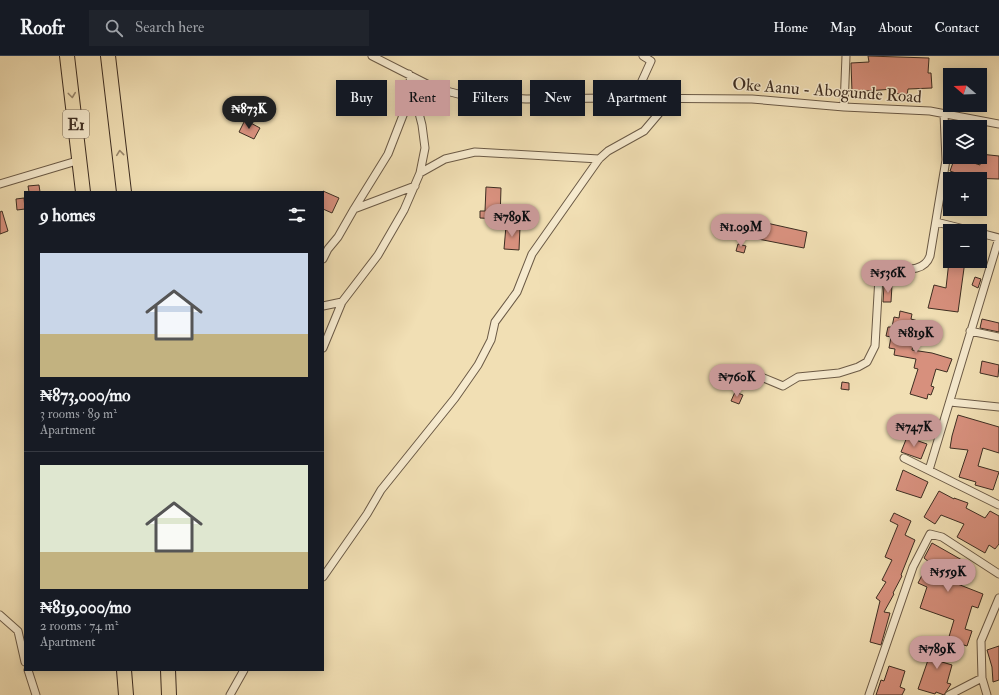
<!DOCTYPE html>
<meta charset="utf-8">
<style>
body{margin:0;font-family:"IM FELL Double Pica",serif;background:#20242c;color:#f1f3f6;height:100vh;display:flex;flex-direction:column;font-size:15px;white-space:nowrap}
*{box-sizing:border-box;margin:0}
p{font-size:13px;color:#9ea1a6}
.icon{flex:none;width:22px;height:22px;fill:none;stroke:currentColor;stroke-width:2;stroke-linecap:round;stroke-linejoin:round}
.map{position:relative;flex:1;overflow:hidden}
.drawer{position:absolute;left:24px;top:135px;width:300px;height:480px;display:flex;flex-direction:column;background:#171b24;border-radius:0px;box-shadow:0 2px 10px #0003}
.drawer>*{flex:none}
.hud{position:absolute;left:336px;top:24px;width:380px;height:36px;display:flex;gap:8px}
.needle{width:26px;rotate:289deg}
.controls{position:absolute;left:943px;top:12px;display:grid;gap:8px}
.controls a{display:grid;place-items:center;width:44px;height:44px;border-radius:0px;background:#171b24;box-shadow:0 2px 10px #0003;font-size:20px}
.price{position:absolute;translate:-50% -34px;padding:0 9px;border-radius:14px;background:#c59692;color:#111;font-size:13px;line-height:26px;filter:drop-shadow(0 1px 2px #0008)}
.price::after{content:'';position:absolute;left:50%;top:24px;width:12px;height:9px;margin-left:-6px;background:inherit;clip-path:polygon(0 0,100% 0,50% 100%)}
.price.active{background:#222;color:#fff}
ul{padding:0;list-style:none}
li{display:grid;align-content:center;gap:8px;height:212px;padding:0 16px}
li+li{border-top:1px solid #363941}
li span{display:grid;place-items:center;height:124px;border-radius:0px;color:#555}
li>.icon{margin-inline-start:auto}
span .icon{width:72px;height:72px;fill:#fffc;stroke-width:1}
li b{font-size:17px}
h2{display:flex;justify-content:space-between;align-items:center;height:48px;padding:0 16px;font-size:17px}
.pill{padding:0 14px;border-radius:0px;background:#171b24;box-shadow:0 2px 10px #0003;font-size:14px;line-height:36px}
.pill.active{background:#c59692;color:#111}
header{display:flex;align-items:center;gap:24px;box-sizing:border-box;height:56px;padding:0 20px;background:#171b24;border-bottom:1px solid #363941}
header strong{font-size:19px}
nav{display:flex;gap:22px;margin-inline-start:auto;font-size:14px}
.search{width:280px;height:36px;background:#20242c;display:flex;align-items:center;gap:10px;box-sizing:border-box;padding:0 14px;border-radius:0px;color:#9ea1a6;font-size:15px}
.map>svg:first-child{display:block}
.building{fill:#d7907d;stroke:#3e2e22}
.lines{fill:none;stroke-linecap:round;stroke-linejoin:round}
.minor-casing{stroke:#6b5a46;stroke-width:9}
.motorway-casing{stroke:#3e2e22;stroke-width:16}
.minor{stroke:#f6eace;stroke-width:7}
.motorway{stroke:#f1dfb4;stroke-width:14}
.oneway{stroke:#98866b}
.labels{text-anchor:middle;stroke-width:3;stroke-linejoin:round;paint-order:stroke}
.shield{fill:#f6eace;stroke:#756656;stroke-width:1}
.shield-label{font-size:16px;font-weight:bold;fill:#3e2e22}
.street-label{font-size:17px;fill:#3e2e22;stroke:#f6eace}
</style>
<header>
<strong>Roofr</strong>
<div class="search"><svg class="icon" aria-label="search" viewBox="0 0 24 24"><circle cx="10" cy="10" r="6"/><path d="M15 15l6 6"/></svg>Search here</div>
<nav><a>Home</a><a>Map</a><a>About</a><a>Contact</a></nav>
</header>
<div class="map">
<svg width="999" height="639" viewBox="0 0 999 639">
<rect width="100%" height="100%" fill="#f1dfb4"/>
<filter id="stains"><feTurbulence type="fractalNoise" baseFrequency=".005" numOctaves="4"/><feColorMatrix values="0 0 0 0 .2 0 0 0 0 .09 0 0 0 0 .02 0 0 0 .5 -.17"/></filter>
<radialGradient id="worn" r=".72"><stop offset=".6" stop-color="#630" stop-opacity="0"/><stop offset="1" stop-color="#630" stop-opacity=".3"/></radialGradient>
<path class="building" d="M 868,0 L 929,2 L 928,17 L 931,17 L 932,32 L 908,33 L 907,39 L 893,37 L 894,33 L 852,36 L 851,7 L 869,6 Z
M 245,64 L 260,72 L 254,83 L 239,76 Z
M 980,98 L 999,100 L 999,123 L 970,122 L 950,115 L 955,101 L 980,109 Z
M 39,129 L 40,136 L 29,136 L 28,130 Z
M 486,131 L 501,132 L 500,163 L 480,162 L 480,155 L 485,155 Z
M 323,135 L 339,142 L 332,157 L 323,153 Z
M 24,142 L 25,153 L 17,154 L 16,143 Z
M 2,155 L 8,175 L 0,178 L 0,156 Z
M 762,166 L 807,176 L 804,192 L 758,183 Z
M 506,170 L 520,171 L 519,194 L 504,193 Z
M 738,188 L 746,190 L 744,197 L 736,195 Z
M 949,205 L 965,205 L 958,256 L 928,252 L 934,229 L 946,232 Z
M 975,221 L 981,223 L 978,232 L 972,229 Z
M 884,229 L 892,229 L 891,246 L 883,246 Z
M 900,255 L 912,258 L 911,263 L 918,265 L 912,294 L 932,297 L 952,303 L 947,316 L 936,313 L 931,330 L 934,331 L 931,339 L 928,338 L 927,343 L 910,338 L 918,313 L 914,312 L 916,303 L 894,299 L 895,293 L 889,292 L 891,281 L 886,280 L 888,271 L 892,271 L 894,261 L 899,262 Z
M 982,263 L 999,267 L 999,276 L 980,272 Z
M 982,305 L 999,309 L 998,321 L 980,317 Z
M 842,326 L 849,327 L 849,334 L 841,333 Z
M 735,336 L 743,339 L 739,348 L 731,345 Z
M 958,359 L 999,371 L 999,397 L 983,392 L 978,410 L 999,416 L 993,434 L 975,429 L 976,426 L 959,421 L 968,394 L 950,392 L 952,380 Z
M 907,381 L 927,388 L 921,403 L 901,396 Z
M 903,414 L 928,426 L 921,442 L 896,434 Z
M 939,435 L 954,443 L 954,442 L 968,447 L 966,452 L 985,462 L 990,455 L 999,460 L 999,488 L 995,493 L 989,489 L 985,497 L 957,481 L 964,468 L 941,459 L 935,468 L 924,461 Z
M 894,457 L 911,465 L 905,479 L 915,484 L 901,519 L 902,520 L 893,537 L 894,538 L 884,556 L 890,557 L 881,589 L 870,586 L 880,545 L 876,542 L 886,526 L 882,524 L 892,504 L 885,501 L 898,469 L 890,465 Z
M 932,487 L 962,504 L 950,525 L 983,538 L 978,552 L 972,550 L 965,573 L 972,575 L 967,590 L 948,584 L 954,564 L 920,552 L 927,531 L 918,527 L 929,506 L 924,502 Z
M 936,581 L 949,586 L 942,606 L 952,609 L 947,627 L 951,628 L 944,639 L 936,636 L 935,638 L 918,633 Z
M 999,590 L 999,624 L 993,626 L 992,611 L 987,594 Z
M 889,610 L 905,615 L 900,631 L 905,633 L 902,639 L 876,639 L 881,624 L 884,625 Z"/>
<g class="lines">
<g class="minor-casing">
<path id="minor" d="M 372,0 L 435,32 L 462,39 L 526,43 L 609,42 L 752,43 L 844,51 L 930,55 L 999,68
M 641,42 L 641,27 L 651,5 L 643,0
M 844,51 L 846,0
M 420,117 L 445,103 L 475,96 L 599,103
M 0,128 L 80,104
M 354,153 L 415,130
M 936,166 L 972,175
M 980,177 L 999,182
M 323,203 L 328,193 L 338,181 L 354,153 L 388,98 L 407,49 L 412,30
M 323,250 L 342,246
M 970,275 L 999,281
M 323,292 L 342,246 L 378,199 L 404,154 L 420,117 L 425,92 L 422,69 L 409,18
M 747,315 L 783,330 L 798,321 L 839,317 L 858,311 L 867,306 L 875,290 L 879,221 L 883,215 L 888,213 C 904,213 924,217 930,200 L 946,104 L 944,58
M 950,346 L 999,351
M 904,402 L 999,449
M 929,414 L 999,182
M 323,521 L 367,458 L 381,434 L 455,342 L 478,309 L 491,284 L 495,266 L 517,236 L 532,198 L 599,103 L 608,95 L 644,75 L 672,42
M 0,559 L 18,575 L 25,606
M 28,614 L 36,639
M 230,639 L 244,614
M 869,639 L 913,511 L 930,478 L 942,481 L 999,518
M 949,639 L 982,622
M 987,639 L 982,622 L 981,585 L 999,542"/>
</g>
<g class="motorway-casing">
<path id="motorway" d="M 67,0 L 83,136
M 108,0 L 124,136
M 124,614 L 126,639
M 168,614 L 169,639"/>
</g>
<use href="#minor" class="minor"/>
<use href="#motorway" class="motorway"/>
</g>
<defs><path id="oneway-chevron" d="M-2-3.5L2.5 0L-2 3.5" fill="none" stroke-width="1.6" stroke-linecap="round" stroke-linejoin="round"/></defs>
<g class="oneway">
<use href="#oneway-chevron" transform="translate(72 39) rotate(83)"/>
<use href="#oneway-chevron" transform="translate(120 97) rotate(-96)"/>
</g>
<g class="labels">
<rect class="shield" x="63" y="54" width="26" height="28" rx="3"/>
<g class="shield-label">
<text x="76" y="74">E1</text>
</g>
<g class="street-label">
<text transform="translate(827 34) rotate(4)" y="6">Oke Aanu - Abogunde Road</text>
</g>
</g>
<rect width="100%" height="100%" filter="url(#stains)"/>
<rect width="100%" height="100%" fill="url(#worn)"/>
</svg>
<div class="controls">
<a><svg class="needle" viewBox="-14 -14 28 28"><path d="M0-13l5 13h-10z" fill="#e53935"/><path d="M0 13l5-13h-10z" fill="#9ea1a6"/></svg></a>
<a><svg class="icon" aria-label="layers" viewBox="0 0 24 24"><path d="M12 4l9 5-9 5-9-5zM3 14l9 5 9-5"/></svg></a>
<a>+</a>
<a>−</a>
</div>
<b class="price active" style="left:249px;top:74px">₦873K</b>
<b class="price" style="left:512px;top:182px">₦789K</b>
<b class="price" style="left:741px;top:192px">₦1.09M</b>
<b class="price" style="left:888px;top:238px">₦536K</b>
<b class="price" style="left:916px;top:298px">₦819K</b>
<b class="price" style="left:737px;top:342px">₦760K</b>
<b class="price" style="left:914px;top:392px">₦747K</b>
<b class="price" style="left:948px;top:537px">₦559K</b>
<b class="price" style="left:937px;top:614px">₦789K</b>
<div class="hud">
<a class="pill">Buy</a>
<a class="pill active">Rent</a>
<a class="pill">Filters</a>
<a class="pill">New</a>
<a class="pill">Apartment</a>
</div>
<section class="drawer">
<h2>9 homes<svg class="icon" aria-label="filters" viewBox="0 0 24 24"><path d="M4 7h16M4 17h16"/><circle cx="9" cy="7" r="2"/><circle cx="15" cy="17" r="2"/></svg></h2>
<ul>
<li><span style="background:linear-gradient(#c9d6e8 65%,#c2b280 0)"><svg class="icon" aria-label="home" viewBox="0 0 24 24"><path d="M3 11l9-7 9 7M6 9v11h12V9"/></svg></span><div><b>₦873,000/mo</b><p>3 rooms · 89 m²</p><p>Apartment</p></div></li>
<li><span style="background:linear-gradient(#dfe7d0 70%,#c2b280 0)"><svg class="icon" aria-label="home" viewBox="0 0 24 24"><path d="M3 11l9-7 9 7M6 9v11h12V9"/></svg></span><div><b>₦819,000/mo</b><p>2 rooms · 74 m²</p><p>Apartment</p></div></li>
</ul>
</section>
</div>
